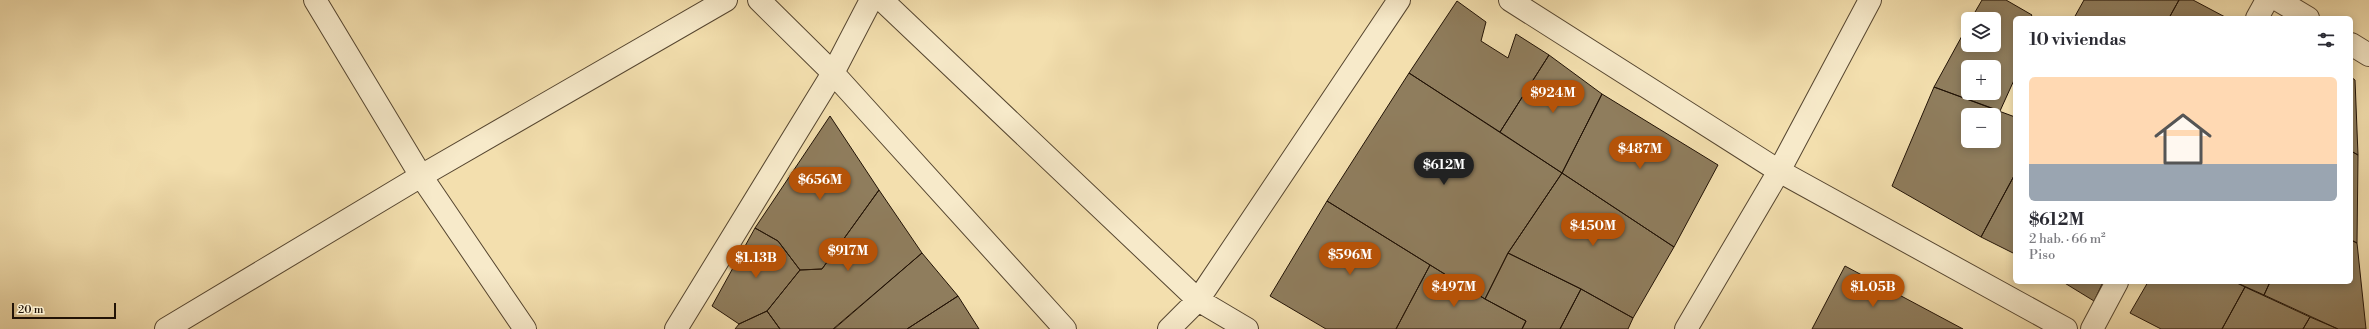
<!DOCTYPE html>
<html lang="es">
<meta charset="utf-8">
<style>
body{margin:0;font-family:"Libre Bodoni",serif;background:#f2f2f3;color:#2b2b33;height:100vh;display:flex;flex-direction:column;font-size:15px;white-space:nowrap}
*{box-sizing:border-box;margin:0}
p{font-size:13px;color:#7c7c81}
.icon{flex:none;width:22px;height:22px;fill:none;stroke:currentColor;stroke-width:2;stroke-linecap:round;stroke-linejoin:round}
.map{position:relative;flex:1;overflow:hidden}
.drawer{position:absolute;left:2013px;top:16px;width:340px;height:268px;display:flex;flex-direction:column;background:#fff;border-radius:6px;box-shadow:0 2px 10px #0003}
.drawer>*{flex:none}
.controls{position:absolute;left:1961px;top:12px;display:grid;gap:8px}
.controls a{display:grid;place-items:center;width:40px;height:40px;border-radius:6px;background:#fff;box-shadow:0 2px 10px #0003;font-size:20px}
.scale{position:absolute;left:12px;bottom:10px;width:104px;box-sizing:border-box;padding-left:4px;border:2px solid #221306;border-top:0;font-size:11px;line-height:14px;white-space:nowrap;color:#221306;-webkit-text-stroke:3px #f7eaca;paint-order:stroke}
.price{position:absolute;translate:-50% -34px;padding:0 9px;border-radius:14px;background:#b45309;color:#fff;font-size:13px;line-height:26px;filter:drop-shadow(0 1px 2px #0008)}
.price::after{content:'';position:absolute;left:50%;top:24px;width:12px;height:9px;margin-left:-6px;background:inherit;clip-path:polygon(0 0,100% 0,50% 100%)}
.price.on{background:#222;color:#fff}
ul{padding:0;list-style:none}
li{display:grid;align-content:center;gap:8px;height:212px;padding:0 16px}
li span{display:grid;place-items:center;height:124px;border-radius:6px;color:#555}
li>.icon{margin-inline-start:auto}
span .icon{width:72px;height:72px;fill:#fffc;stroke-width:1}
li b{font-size:17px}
h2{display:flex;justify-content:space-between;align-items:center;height:48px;padding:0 16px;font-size:17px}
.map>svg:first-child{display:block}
.building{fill:#8f7d5d;stroke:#221306;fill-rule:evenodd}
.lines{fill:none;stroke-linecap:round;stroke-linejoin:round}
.minor-casing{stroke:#564630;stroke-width:24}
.tertiary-casing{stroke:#564630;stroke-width:24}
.minor{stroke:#f7eaca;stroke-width:22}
.tertiary{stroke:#f7eaca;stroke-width:22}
</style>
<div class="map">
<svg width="2369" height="329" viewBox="0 0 2369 329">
<rect width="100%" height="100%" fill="#f3dfae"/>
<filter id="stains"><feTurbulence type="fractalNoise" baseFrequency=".005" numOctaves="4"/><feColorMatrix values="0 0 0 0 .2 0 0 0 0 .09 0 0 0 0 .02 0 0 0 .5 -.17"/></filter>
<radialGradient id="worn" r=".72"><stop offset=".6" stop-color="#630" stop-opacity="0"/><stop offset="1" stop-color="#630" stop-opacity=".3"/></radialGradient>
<path class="building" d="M 1982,0 L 2006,0 L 2032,15 L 2030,18 L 2015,18 L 2015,78 L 2000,111 L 1934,87 L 1968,25 L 1968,45 L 1994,45 L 1994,19 L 1971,19 ZM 1968,67 L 1994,67 L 1994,93 L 1968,93 Z
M 2084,0 L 2179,0 L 2169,18 L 2074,18 Z
M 2179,0 L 2193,0 L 2227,18 L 2169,18 Z
M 1457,1 L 1486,22 L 1481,41 L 1508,58 L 1516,34 L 1549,55 L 1500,132 L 1409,73 Z
M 1549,55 L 1602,94 L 1562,173 L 1500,132 Z
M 1409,73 L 1562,173 L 1508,253 L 1485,299 L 1327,201 Z
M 2351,77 L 2355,80 L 2358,155 L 2351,151 Z
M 1934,87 L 2015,117 L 2015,174 L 1981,237 L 1892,186 ZM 1968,115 L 1994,115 L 1994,141 L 1968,141 Z
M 1602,94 L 1718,165 L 1674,247 L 1562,173 Z
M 830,116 L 879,190 L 822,269 L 800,270 L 778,241 L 755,228 Z
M 2351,151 L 2358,155 L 2357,243 L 2351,240 Z
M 1562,173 L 1674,247 L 1633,318 L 1581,289 L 1508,253 Z
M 2015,174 L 2015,254 L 1981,237 Z
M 879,190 L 922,253 L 834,329 L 780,329 L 767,311 L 800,270 L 822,269 Z
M 1327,201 L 1430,265 L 1396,329 L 1326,329 L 1270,296 Z
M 755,228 L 778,241 L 800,270 L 767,311 L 739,324 L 712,306 Z
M 2351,240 L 2357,243 L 2366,329 L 2338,329 L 2264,295 L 2270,282 L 2351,282 Z
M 922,253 L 958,296 L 907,329 L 833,329 Z
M 1508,253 L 1581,289 L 1560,329 L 1522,329 L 1526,321 L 1485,299 Z
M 1430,265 L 1485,299 L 1526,321 L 1522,329 L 1396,329 Z
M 1845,266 L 1963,329 L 1812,329 Z
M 2063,282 L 2103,282 L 2094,301 Z
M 2148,282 L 2235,282 L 2245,287 L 2222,329 L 2161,329 L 2130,313 Z
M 2235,282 L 2270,282 L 2264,295 Z
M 2245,287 L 2310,317 L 2303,329 L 2222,329 Z
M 1581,289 L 1633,318 L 1628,329 L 1560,329 Z
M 958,296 L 979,329 L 907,329 Z
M 767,311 L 780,329 L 735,329 L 739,324 Z
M 2310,317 L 2338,329 L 2303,329 Z"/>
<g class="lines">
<g class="minor-casing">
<path id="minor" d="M 315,0 L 421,176 L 525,329
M 759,0 L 833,73 L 1065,329
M 882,0 L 1198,300 L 1247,329
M 1510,0 L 1779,171 L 2066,329
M 2278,0 L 2308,18
M 2257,18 L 2267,0
M 2351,44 L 2369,55
M 166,329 L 421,176 L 726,0
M 676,329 L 833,73 L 871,0
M 1169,329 L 1198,300 L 1399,0
M 2092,329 L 2117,282"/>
</g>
<g class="tertiary-casing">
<path id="tertiary" d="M 1686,329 L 1779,171 L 1870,0"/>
</g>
<use href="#minor" class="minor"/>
<use href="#tertiary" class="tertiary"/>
</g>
<rect width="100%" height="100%" filter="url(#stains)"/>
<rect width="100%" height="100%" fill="url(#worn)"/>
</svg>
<div class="controls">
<a><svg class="icon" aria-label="layers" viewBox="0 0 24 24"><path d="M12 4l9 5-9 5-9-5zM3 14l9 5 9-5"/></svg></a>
<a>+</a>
<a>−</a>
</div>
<div class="scale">20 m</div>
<b class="price" style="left:1553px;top:114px">$924M</b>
<b class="price" style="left:1640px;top:170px">$487M</b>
<b class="price on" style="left:1444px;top:186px">$612M</b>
<b class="price" style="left:820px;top:201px">$656M</b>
<b class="price" style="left:1593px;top:247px">$450M</b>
<b class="price" style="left:848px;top:272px">$917M</b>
<b class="price" style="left:1350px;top:276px">$596M</b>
<b class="price" style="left:756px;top:279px">$1.13B</b>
<b class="price" style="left:1454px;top:308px">$497M</b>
<b class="price" style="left:1873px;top:308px">$1.05B</b>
<section class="drawer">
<h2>10 viviendas<svg class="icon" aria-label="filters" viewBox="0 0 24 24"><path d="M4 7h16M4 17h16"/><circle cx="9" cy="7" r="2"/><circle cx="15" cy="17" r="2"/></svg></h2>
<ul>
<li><span style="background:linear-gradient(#ffd9b3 70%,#9aa5b1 0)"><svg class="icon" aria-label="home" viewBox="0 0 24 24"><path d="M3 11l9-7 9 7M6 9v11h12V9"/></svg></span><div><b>$612M</b><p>2 hab. · 66 m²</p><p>Piso</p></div></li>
</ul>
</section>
</div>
